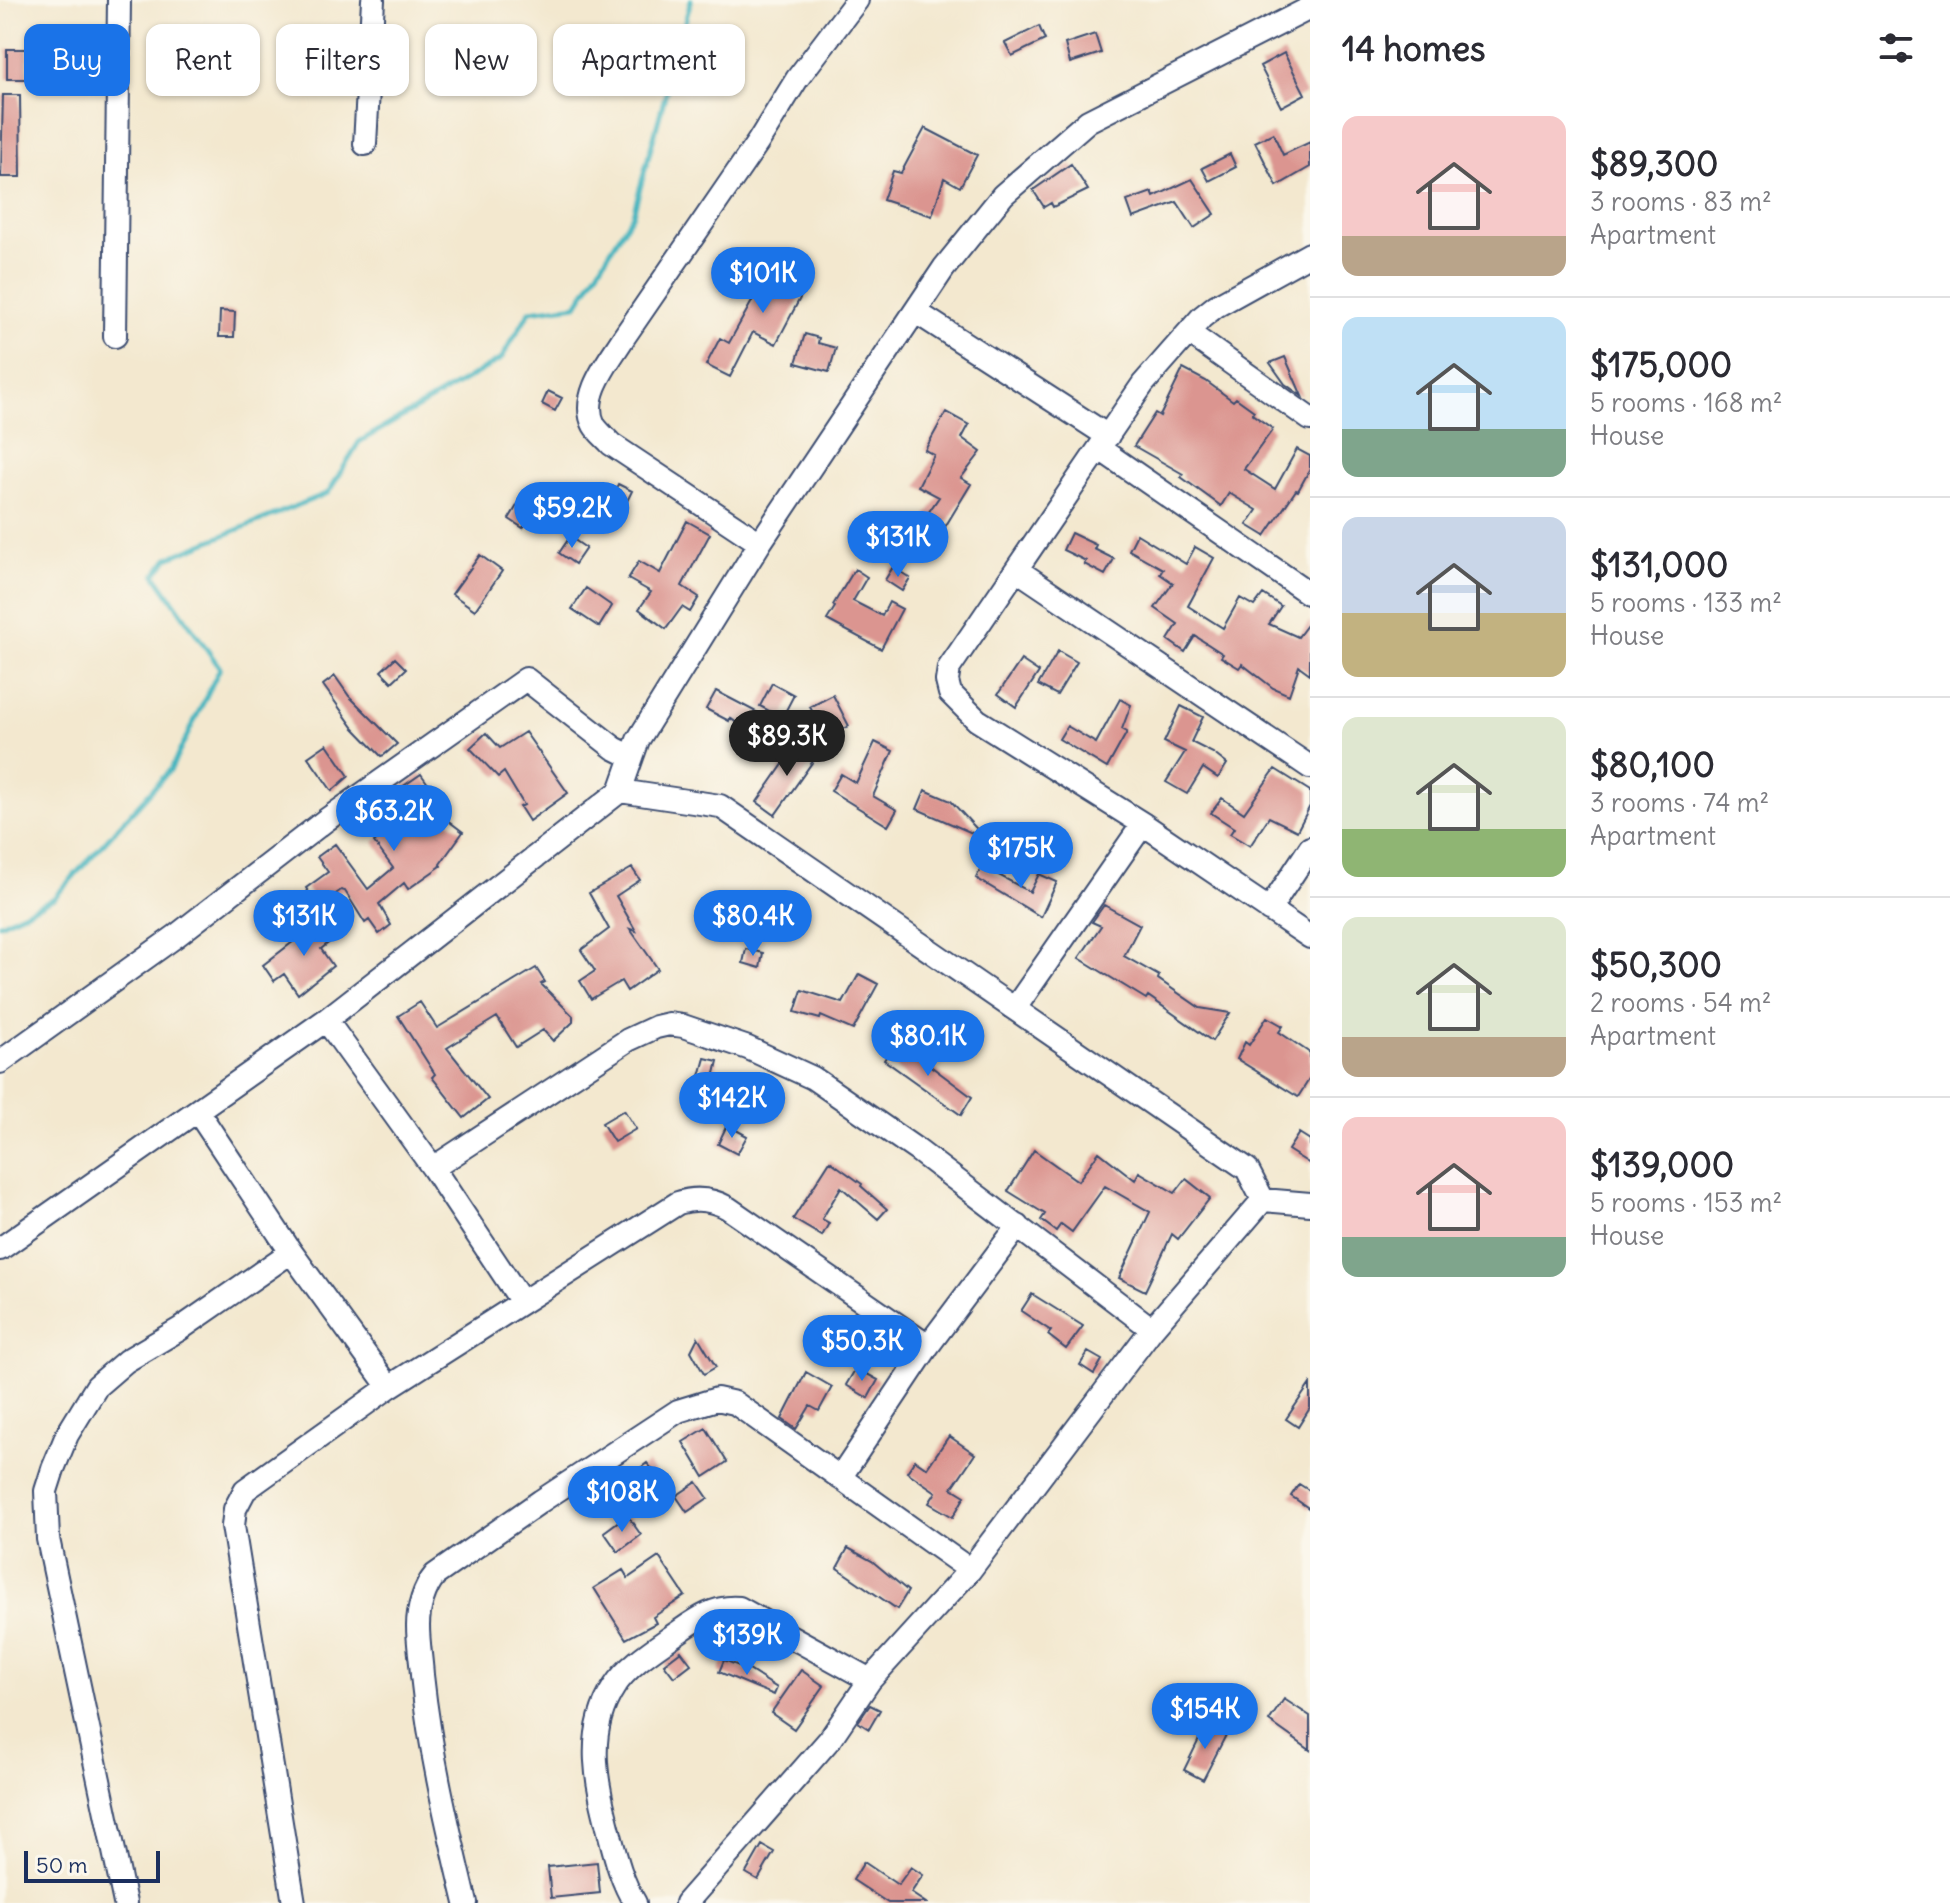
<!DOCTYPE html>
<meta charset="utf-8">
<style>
body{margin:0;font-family:Delius,sans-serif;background:#f7f7f7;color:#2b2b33;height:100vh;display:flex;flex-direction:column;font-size:30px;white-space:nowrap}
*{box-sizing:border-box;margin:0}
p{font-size:26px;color:#7c7c81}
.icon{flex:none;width:44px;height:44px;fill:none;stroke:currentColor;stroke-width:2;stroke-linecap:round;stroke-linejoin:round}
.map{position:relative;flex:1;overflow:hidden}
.details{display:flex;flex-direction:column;background:#fff;width:640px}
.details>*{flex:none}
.hud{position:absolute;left:24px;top:24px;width:760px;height:72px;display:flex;gap:16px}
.scale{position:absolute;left:24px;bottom:20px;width:136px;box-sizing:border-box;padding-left:8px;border:4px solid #1b2f5e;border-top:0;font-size:22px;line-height:28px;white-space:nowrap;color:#1b2f5e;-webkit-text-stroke:6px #fbf7ec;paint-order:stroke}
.price{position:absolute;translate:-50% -68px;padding:0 18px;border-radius:28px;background:#1a73e8;color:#fff;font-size:26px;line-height:52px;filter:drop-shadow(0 2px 4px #0008)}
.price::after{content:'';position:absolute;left:50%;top:48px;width:24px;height:18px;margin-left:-12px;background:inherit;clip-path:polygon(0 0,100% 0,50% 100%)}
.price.active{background:#222;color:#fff}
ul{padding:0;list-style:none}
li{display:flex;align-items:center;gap:24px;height:200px;padding:0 32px}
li+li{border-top:2px solid #e1e1e2}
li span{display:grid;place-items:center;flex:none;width:224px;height:160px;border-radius:16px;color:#555}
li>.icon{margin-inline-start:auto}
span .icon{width:96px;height:96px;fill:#fffc;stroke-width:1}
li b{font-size:34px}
h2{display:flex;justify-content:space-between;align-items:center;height:96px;padding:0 32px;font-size:34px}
.pill{padding:0 28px;border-radius:16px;background:#fff;box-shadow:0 2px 6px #0004;font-size:28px;line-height:72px}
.pill.active{background:#1a73e8;color:#fff}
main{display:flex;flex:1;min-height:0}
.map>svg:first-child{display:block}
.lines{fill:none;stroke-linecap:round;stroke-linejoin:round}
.stream{stroke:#46b5bf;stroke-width:5}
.building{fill:#db9590}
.minor-casing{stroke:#3b4b6f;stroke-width:26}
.minor{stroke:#fff;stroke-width:22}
</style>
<main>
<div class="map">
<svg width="1310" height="1903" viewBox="0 0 1310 1903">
<rect width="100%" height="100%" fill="#fbf7ec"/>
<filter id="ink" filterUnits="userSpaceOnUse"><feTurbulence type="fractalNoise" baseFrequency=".0125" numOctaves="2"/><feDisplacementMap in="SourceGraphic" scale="16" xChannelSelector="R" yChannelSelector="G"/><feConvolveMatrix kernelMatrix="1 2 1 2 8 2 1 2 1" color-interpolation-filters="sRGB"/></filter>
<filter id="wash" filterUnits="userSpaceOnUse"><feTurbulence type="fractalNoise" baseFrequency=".006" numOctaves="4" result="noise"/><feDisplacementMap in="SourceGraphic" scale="32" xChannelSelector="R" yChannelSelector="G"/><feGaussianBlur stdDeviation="1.8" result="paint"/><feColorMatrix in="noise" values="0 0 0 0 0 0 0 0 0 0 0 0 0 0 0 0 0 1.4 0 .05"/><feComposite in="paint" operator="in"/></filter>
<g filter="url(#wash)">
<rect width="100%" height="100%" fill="#f3e8cf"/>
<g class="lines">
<path class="stream" d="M 0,924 L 54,898 L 171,769 L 220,668 L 155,575 L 168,558 L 328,493 L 359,442 L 501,359 L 530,311 L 577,305 L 633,214 L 691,0"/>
</g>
<g id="blocks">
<path class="building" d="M 1039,26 L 1045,40 L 1012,56 L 1005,43 Z
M 1095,34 L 1101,53 L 1070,63 L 1065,44 Z
M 7,49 L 28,49 L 27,79 L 7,79 Z
M 1284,53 L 1305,94 L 1281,107 L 1260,66 Z
M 3,95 L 20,95 L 21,177 L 1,177 Z
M 925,128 L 977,155 L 960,187 L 944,178 L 932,216 L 883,200 L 893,171 L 901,173 Z
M 1273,133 L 1283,155 L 1310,142 L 1310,167 L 1277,186 L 1255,142 Z
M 1230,154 L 1236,167 L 1209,181 L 1202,168 Z
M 1071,164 L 1088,190 L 1053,207 L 1051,203 L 1044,207 L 1033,190 Z
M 1192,179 L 1215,214 L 1194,228 L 1177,202 L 1133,218 L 1127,201 L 1152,192 L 1154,197 Z
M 784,255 L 800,264 L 799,272 L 810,279 L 776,344 L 753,332 L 730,377 L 706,365 L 720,338 L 729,343 L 756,294 L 761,296 Z
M 220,311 L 235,312 L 234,337 L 219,337 Z
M 805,334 L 819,338 L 818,343 L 836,348 L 829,372 L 796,363 Z
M 1285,357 L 1302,396 L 1285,384 L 1270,363 Z
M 1183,369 L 1206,381 L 1233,401 L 1236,398 L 1254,411 L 1252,414 L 1273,429 L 1244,469 L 1275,489 L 1297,449 L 1310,456 L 1310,469 L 1298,491 L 1296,490 L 1265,536 L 1247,525 L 1257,510 L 1229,493 L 1221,506 L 1181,477 L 1183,474 L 1134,446 L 1155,413 L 1160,416 Z
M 548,391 L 562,398 L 555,411 L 542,404 Z
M 946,412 L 969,425 L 962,438 L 981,452 L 961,478 L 971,484 L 928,555 L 908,542 L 939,497 L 918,486 L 934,455 L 925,450 Z
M 618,484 L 632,491 L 618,520 L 605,513 Z
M 518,504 L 532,513 L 523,528 L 509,519 Z
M 687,521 L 710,534 L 682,586 L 699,597 L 690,612 L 682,607 L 666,629 L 639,609 L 651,592 L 628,579 L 639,561 L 660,573 Z
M 1071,533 L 1096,545 L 1094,549 L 1114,559 L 1105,575 L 1084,564 L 1086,561 L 1063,550 Z
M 1137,534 L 1186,564 L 1195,547 L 1214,558 L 1188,606 L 1223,628 L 1240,598 L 1254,606 L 1263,594 L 1281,606 L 1269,624 L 1298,637 L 1310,621 L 1310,674 L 1299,666 L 1289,695 L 1273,688 L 1242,664 L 1239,668 L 1221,657 L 1223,654 L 1195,636 L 1185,652 L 1168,640 L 1178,624 L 1155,608 L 1173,583 L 1160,574 L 1163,569 L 1129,550 Z
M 570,537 L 586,548 L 575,564 L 559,553 Z
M 480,555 L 502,571 L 475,610 L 452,594 Z
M 893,567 L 910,578 L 902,591 L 885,580 Z
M 855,569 L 867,577 L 853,601 L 882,616 L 889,602 L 902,609 L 881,649 L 827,620 L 835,607 L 833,605 Z
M 586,588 L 612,606 L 599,627 L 572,609 Z
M 1058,651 L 1077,662 L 1057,695 L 1038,685 Z
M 395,658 L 406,669 L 392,682 L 381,671 Z
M 1021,660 L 1039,672 L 1016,707 L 998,694 Z
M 335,676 L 349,696 L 397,744 L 384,755 L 381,756 L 353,727 L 323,685 Z
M 772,683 L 794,695 L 782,718 L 760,706 Z
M 716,691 L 764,716 L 750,733 L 730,718 L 729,721 L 706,709 Z
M 833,695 L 849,726 L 826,738 L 810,707 Z
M 1120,699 L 1131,705 L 1122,729 L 1127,732 L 1107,768 L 1059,739 L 1067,726 L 1096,743 Z
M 1181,706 L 1203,717 L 1191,742 L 1213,753 L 1227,764 L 1218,778 L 1203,768 L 1187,794 L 1166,782 L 1185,752 L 1164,742 Z
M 525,732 L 568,793 L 529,821 L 520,807 L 524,805 L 504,772 L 498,777 L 470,748 L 486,733 L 500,748 Z
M 875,742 L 893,751 L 873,796 L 897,810 L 888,826 L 831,791 L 841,774 L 856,783 Z
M 327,744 L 349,776 L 332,791 L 308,757 Z
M 794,744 L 799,744 L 818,754 L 775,815 L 757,802 L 786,760 Z
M 1275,769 L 1310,791 L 1310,806 L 1297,831 L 1269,817 L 1250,846 L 1230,834 L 1234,828 L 1211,813 L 1222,798 L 1244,813 Z
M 421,774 L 448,812 L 442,816 L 463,832 L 440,864 L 441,866 L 408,889 L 404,883 L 379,904 L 391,925 L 379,934 L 369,920 L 365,923 L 345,891 L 341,890 L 319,907 L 306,888 L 328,872 L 317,857 L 335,844 L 368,889 L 393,868 L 374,842 L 395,826 L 379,803 Z
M 925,790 L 951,801 L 986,839 L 917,809 Z
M 982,866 L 1030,892 L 1039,874 L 1057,882 L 1041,917 L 976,878 Z
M 632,868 L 640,880 L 616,896 L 636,931 L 630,929 L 658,969 L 627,991 L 621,981 L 591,999 L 580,981 L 595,971 L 581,950 L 609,929 L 589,893 Z
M 1104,905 L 1140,925 L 1124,956 L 1159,976 L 1158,979 L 1200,1008 L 1230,1013 L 1212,1041 L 1148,996 L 1146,999 L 1079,958 L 1101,926 L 1092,922 Z
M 324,918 L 337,936 L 321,949 L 333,966 L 298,994 L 284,974 L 274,981 L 263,965 Z
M 746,949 L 763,953 L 760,968 L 743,963 Z
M 536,968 L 545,982 L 541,984 L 573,1016 L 573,1022 L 553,1041 L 543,1030 L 516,1047 L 497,1017 L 447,1048 L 488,1099 L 464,1118 L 432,1077 L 435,1074 L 398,1016 L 420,1002 L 437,1028 Z
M 859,974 L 878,984 L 853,1030 L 821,1016 L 820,1019 L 795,1012 L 802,990 L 843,1003 Z
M 1267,1017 L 1283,1026 L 1279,1032 L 1310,1053 L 1310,1078 L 1298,1097 L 1237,1059 L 1245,1042 L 1249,1045 Z
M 897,1041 L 972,1097 L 961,1115 L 884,1060 Z
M 705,1058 L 718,1061 L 711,1090 L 697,1087 Z
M 624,1110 L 636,1129 L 614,1142 L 602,1123 Z
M 727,1125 L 747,1136 L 737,1154 L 718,1144 Z
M 1299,1133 L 1310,1140 L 1310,1164 L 1288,1150 Z
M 1034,1150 L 1078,1181 L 1099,1152 L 1135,1180 L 1139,1172 L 1175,1193 L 1186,1179 L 1210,1198 L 1178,1239 L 1172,1234 L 1145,1291 L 1119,1278 L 1150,1212 L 1105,1186 L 1072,1232 L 1061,1224 L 1056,1231 L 1041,1220 L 1045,1214 L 1008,1191 Z
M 830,1161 L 862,1184 L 861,1186 L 887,1209 L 878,1219 L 841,1187 L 822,1219 L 829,1223 L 822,1236 L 793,1219 Z
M 1032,1294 L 1083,1326 L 1066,1349 L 1048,1335 L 1051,1331 L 1021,1311 Z
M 698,1337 L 716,1367 L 704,1374 L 691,1351 Z
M 1088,1352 L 1102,1360 L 1094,1374 L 1080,1365 Z
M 856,1368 L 878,1380 L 868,1398 L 846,1385 Z
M 806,1372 L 832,1387 L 819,1411 L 810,1406 L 796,1429 L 782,1419 Z
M 1310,1384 L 1310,1408 L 1298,1427 L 1286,1419 Z
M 706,1428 L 727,1462 L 704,1477 L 683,1442 Z
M 949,1436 L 975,1454 L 952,1488 L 965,1496 L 953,1517 L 929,1503 L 936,1492 L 907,1472 L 915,1460 L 927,1468 Z
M 647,1463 L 661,1480 L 635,1501 L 621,1483 Z
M 697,1482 L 708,1498 L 687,1512 L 676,1496 Z
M 1299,1484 L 1310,1491 L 1310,1509 L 1291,1496 Z
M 627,1515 L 641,1535 L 618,1552 L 604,1532 Z
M 848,1548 L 872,1561 L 908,1591 L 897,1609 L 837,1568 Z
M 659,1557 L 685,1596 L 653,1617 L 656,1623 L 626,1639 L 594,1588 L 623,1570 L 628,1578 Z
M 681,1651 L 691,1664 L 674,1677 L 664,1664 Z
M 724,1660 L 749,1670 L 777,1688 L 774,1695 L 719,1672 Z
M 801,1670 L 824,1686 L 794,1729 L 771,1713 Z
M 1284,1699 L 1310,1716 L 1310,1750 L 1269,1721 Z
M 870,1705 L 880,1710 L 869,1729 L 858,1722 Z
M 1207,1723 L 1227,1733 L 1203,1780 L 1184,1770 Z
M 762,1845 L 774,1852 L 758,1880 L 746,1873 Z
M 597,1862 L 600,1893 L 551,1898 L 548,1867 Z
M 864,1862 L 898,1885 L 911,1867 L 923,1875 L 911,1893 L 926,1903 L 888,1903 L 853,1880 Z"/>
</g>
</g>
<g filter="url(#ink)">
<use href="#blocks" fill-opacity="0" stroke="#3b4b6f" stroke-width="2"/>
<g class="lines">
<g class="minor-casing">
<path id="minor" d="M 365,144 L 373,0
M 1310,254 L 1216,306 L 1202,317 L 1143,384 L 949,668 L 947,681 L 950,693 L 977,720 L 1143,824 L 1310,937
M 916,312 L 1108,436
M 1189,333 L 1310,419
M 115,336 L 119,0
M 1100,449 L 1310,594
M 760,543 L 611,444 C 606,438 598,432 594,425 C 579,396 610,360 624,337 L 758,142 L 797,79 L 857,0
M 1017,570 L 1310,767
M 620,791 L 638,740 L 760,543 L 944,268 L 1003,195 L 1088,121 L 1310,8
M 1269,910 L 1310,848
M 1015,1008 L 1143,824
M 326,1020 L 433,1168 L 522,1302
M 0,1062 L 176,936 L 326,820 L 526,679 L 614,748 L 630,756
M 198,1112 L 291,1252 L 389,1387
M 433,1168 L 628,1040 L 656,1027 L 669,1024 L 683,1026 L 748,1048 L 813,1078 L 917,1150 L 1152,1329
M 0,1249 L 326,1020 L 620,791 L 720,806 L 1247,1169 L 1263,1200
M 840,1478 L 928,1346 L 1018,1226
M 125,1903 L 48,1539 L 46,1491 L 53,1469 L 67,1435 L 97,1386 L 126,1361 L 180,1329 L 291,1252
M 294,1903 L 233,1526 L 235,1509 L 245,1490 L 389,1387 L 678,1203 C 696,1197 712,1199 728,1208 L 928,1346
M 466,1903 C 448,1828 430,1752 422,1675 C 421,1659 418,1642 418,1626 C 418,1609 424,1588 435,1575 L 541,1501 L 678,1411 L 717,1399 L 735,1403 L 970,1570
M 635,1903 C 622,1882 616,1859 610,1835 C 597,1785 584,1733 614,1687 C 627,1666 654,1649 674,1635 C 693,1622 714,1605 739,1608 L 870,1680
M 686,1903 L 830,1739 L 870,1680 L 970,1570 L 1152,1329 L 1263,1200 L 1310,1204"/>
</g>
<use href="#minor" class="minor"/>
</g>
</g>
</svg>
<div class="scale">50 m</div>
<b class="price" style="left:763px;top:315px">$101K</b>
<b class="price" style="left:572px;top:550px">$59.2K</b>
<b class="price" style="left:898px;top:579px">$131K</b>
<b class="price active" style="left:787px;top:778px">$89.3K</b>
<b class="price" style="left:394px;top:853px">$63.2K</b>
<b class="price" style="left:1021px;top:890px">$175K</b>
<b class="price" style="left:304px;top:958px">$131K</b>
<b class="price" style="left:753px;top:958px">$80.4K</b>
<b class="price" style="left:928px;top:1078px">$80.1K</b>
<b class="price" style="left:732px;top:1140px">$142K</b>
<b class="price" style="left:862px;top:1383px">$50.3K</b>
<b class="price" style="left:622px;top:1534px">$108K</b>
<b class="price" style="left:747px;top:1677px">$139K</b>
<b class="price" style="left:1205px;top:1751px">$154K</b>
<div class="hud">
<a class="pill active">Buy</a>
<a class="pill">Rent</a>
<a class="pill">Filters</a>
<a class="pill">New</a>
<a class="pill">Apartment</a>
</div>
</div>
<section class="details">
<h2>14 homes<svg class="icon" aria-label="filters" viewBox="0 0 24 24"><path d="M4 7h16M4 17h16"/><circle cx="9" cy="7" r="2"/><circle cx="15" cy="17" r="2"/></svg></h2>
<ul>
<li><span style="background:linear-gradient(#f6c9c9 75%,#b9a48a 0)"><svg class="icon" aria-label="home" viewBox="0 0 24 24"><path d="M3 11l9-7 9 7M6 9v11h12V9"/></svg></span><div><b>$89,300</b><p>3 rooms · 83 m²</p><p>Apartment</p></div></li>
<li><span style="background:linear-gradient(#bfe0f5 70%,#7fa58c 0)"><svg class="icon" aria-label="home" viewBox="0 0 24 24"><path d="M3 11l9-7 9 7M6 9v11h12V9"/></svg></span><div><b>$175,000</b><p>5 rooms · 168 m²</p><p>House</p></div></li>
<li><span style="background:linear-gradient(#c9d6e8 60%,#c2b280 0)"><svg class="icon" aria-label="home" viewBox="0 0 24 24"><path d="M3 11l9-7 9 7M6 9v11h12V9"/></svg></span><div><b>$131,000</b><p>5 rooms · 133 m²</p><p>House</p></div></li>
<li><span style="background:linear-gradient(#dfe7d0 70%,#8fb573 0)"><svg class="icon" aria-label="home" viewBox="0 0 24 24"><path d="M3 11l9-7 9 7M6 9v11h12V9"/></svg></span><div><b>$80,100</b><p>3 rooms · 74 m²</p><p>Apartment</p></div></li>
<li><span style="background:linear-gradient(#dfe7d0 75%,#b9a48a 0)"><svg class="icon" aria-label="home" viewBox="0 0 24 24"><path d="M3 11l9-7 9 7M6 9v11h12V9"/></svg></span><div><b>$50,300</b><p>2 rooms · 54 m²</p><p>Apartment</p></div></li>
<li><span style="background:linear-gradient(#f6c9c9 75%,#7fa58c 0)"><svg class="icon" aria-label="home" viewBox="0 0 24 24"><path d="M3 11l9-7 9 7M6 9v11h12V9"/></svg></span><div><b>$139,000</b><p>5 rooms · 153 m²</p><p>House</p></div></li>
</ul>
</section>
</main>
